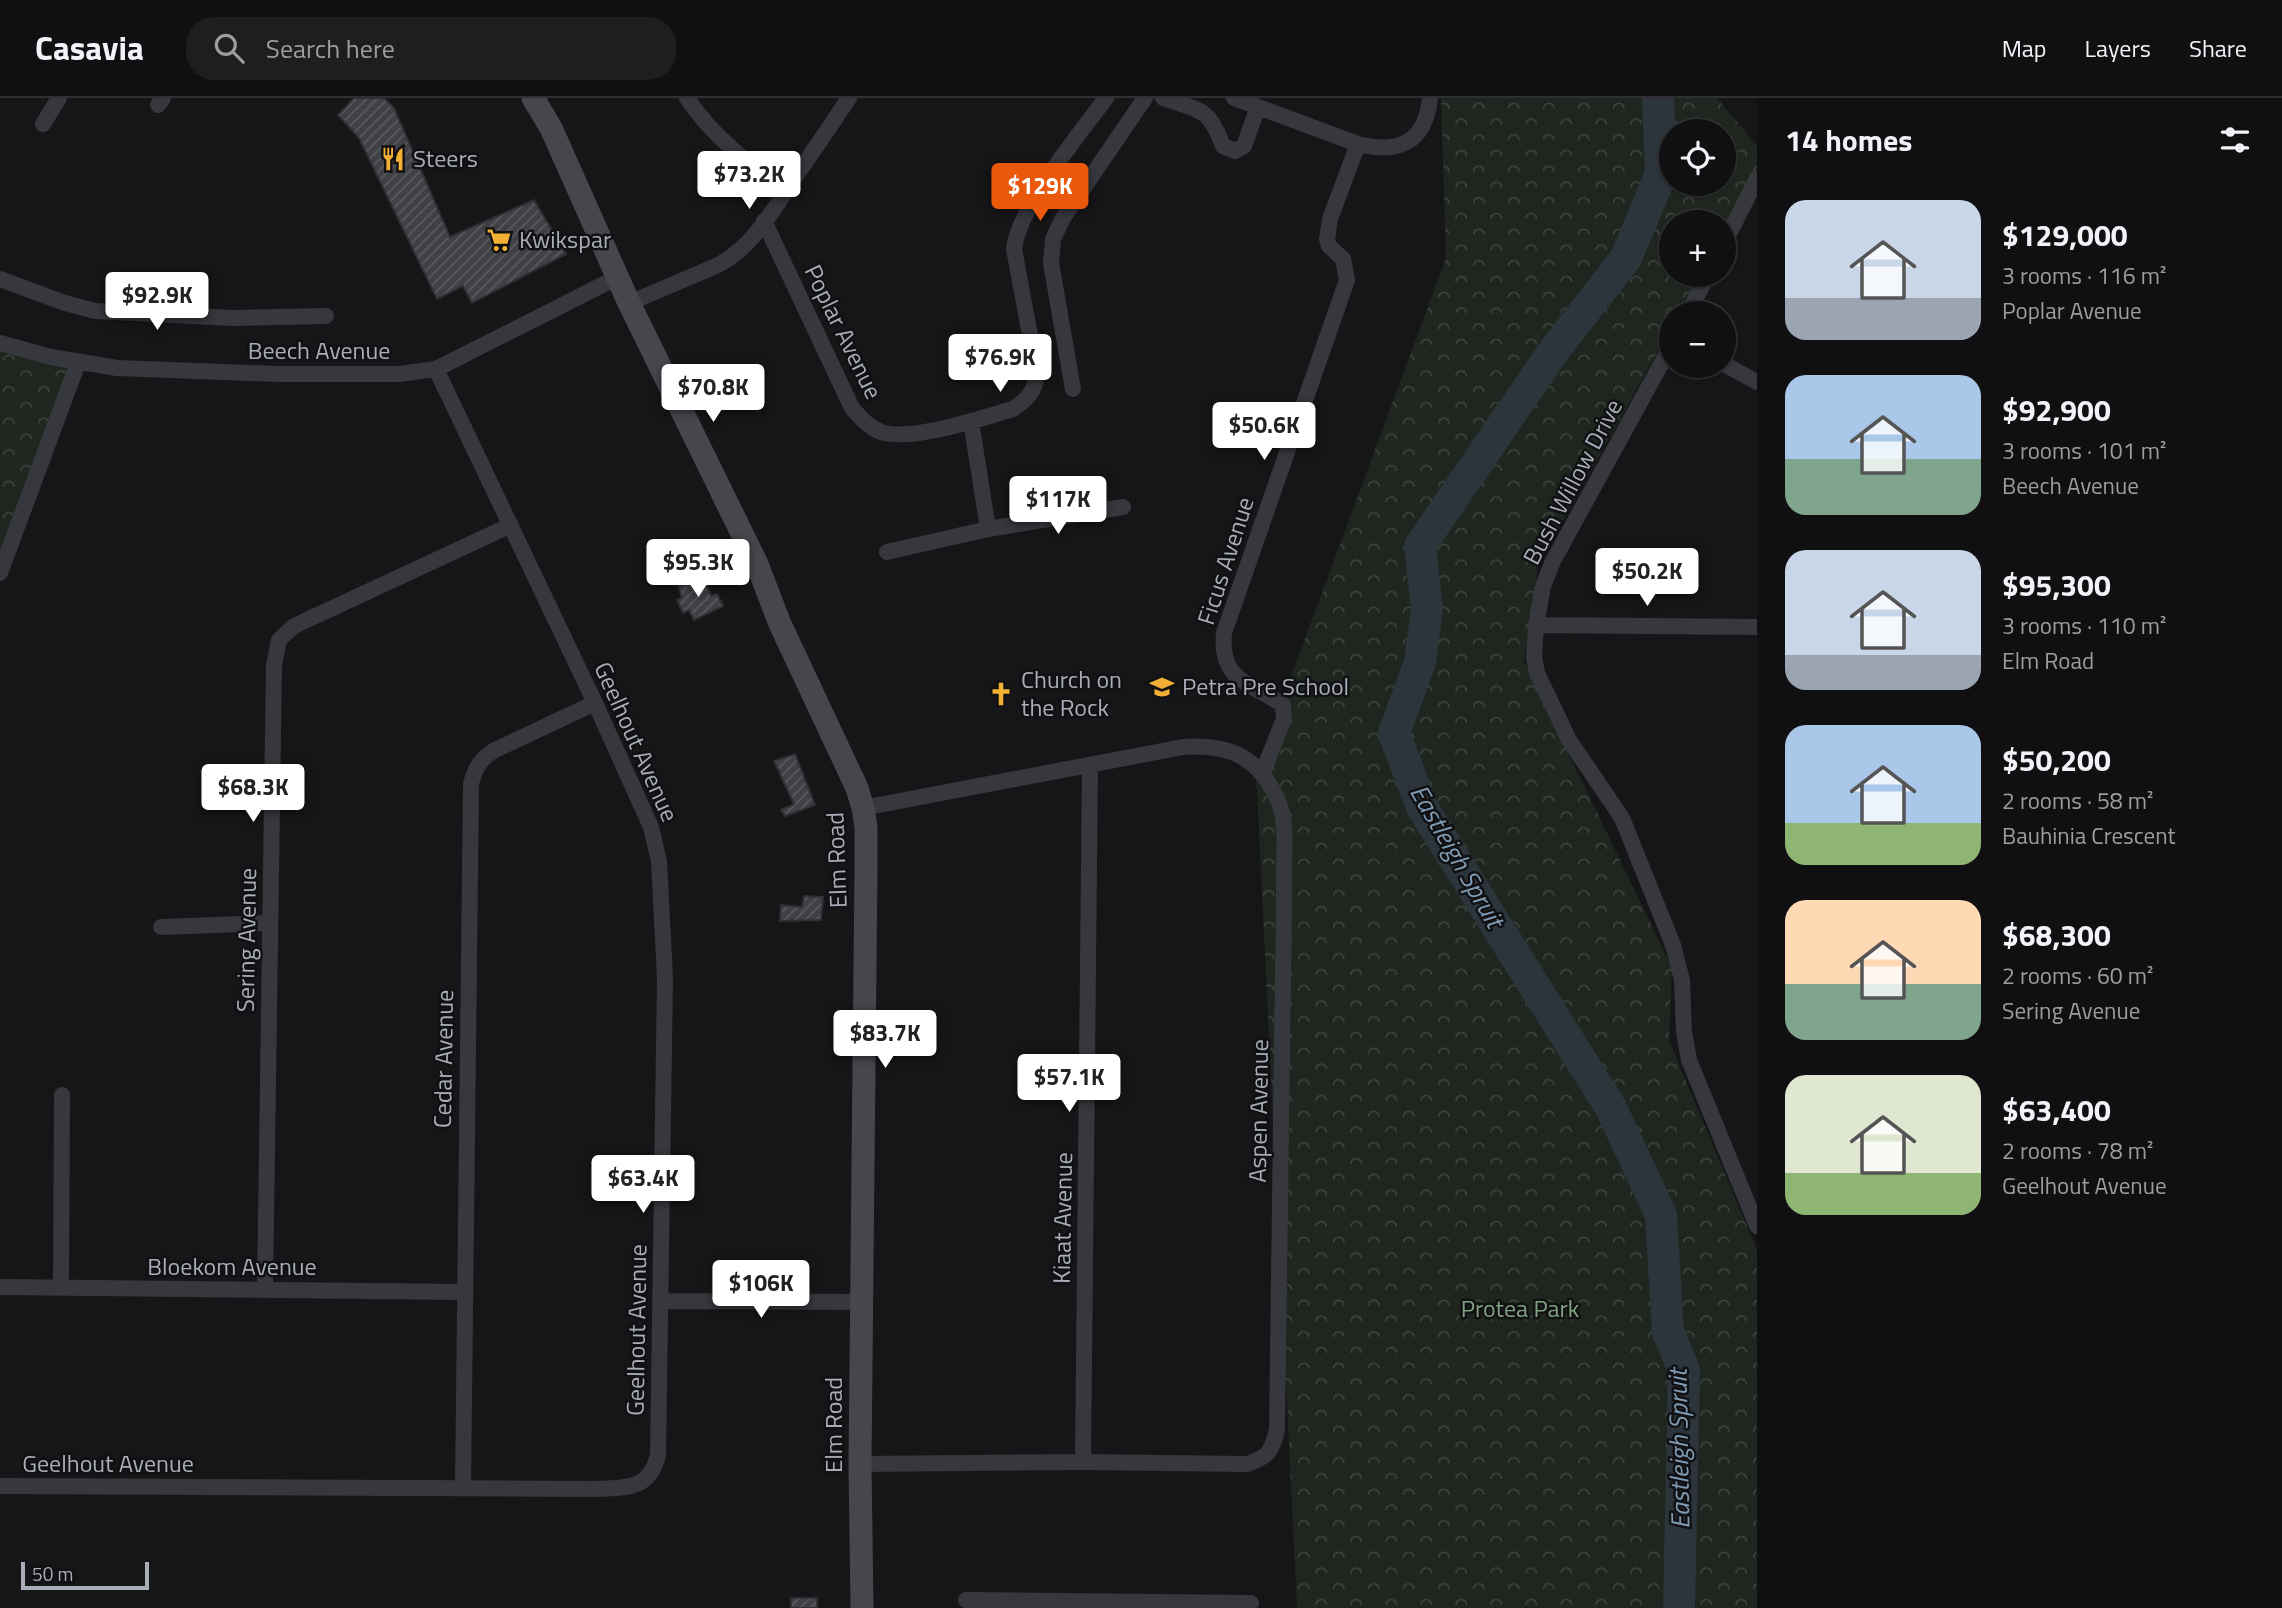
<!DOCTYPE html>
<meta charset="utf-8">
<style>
body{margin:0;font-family:"Titillium Web",sans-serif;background:#1e1e20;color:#f1f3f6;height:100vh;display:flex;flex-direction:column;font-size:26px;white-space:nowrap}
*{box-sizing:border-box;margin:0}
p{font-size:23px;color:#9c9d9f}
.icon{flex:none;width:38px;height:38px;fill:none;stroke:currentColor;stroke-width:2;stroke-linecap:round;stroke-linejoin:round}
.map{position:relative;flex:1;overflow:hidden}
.side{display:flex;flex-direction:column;background:#101012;width:525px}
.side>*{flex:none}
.buttons{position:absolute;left:1659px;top:21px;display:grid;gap:14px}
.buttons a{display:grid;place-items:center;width:77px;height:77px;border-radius:50%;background:#101012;box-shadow:0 2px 5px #0004,0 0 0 2px #303032;font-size:35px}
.scale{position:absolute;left:21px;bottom:18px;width:128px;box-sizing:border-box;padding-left:7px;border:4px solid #a8adb8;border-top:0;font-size:19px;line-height:24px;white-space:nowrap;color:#a8adb8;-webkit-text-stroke:5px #111113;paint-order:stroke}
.price{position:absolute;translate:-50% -60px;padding:0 16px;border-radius:7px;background:#fff;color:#222;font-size:23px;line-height:46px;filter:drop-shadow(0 2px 4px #0008)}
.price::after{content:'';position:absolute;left:50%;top:42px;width:21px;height:16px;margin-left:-10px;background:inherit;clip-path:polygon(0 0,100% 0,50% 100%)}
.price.active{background:#ea580c;color:#fff}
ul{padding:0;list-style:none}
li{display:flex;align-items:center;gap:21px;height:175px;padding:0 28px}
li span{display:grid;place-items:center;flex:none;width:196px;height:140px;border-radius:21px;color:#555}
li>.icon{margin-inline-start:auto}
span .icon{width:84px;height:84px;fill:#fffc;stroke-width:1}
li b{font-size:30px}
h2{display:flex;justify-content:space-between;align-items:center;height:84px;padding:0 28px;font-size:30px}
header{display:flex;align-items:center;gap:42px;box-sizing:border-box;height:98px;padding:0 35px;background:#101012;border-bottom:2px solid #303032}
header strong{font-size:33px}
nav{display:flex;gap:38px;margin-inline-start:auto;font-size:24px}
.search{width:490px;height:63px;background:#1e1e20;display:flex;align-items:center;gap:18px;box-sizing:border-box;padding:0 24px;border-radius:28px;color:#9c9d9f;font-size:26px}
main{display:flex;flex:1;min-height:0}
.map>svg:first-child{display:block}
.park{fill:url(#park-crowns);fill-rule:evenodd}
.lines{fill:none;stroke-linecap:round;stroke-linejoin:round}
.river{stroke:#2c353c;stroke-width:32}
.building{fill:url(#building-hatch);stroke:#303034;stroke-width:2}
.street{stroke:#37383d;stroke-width:16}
.secondary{stroke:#45474d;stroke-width:23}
.labels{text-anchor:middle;stroke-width:5;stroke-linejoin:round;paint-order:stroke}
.poi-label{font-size:24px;fill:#a8adb8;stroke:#111113;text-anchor:start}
.street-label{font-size:24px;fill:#a8adb8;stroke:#111113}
.park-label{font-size:24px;fill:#7fa381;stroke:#111113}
.water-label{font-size:26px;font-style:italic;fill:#7f9bb3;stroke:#111113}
</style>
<header>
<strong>Casavia</strong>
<div class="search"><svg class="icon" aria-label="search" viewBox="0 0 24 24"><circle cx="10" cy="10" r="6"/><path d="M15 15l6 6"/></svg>Search here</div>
<nav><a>Map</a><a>Layers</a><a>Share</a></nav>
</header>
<main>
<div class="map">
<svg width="1757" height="1510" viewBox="0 0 1757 1510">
<defs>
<pattern id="park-crowns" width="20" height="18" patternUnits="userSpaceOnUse" patternTransform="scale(1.75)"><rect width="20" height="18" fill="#1e261f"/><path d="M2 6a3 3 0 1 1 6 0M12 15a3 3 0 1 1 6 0" fill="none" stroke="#3c433d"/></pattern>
<pattern id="building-hatch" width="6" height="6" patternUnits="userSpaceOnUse" patternTransform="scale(1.75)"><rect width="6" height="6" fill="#404145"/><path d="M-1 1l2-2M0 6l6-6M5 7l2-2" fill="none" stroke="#595a5e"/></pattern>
</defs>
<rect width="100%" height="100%" fill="#161618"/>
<path class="park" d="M 1441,0 L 1717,0 L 1757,48 L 1757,78 L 1724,137 L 1724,124 L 1671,124 L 1671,177 L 1701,177 L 1680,215 L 1671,215 L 1671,230 L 1538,468 L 1524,563 L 1672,870 L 1669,943 L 1757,1152 L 1757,1510 L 1297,1510 L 1256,673 L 1446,160 ZM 1671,33 L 1724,33 L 1724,86 L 1671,86 Z
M 0,242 L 75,263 L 0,472 Z"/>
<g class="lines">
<path class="river" d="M 1658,0 L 1661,76 L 1626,160 L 1553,254 L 1420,448 L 1427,511 L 1420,564 L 1394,635 L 1422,709 L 1611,1010 L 1661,1117 L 1668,1234 L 1684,1272 L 1679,1510"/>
</g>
<path class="building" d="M 354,0 L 384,0 L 394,10 L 450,139 L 534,102 L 566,156 L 472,205 L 463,188 L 437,201 L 359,40 L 338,17 Z
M 704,478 L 711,498 L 717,496 L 723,508 L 694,522 L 689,512 L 683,515 L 677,502 L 682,500 L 678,488 Z
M 795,656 L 815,707 L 785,718 L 781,712 L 794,706 L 774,663 Z
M 804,798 L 823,799 L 821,822 L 780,823 L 781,807 L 802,809 Z
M 791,1500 L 817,1500 L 817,1510 L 791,1510 Z"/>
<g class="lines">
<path class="street" d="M 687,0 C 711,37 750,67 785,94
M 1163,0 C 1200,13 1208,8 1223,48 L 1235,53 L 1244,48 L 1258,9
M 1234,0 L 1358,46 C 1399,56 1425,45 1430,0
M 158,7 L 163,0
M 43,26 L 59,0
M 764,123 L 852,310 C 861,320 868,329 881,334 C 911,344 982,320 1013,311 C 1028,301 1035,293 1037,275 L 1014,151 C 1019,108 1079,37 1106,0
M 1724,146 L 1757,80
M 0,181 L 65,205 L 95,213 L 234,220 L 326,218
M 629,205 L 716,168 C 753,150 775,109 797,76 C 815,51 832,25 849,0
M 1688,215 L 1708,177
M 0,245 L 51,259 L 117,270 L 278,276 L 399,276 L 436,271 L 618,179
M 1671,248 L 1553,463 L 1543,488 L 1536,527 L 1534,559 L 1537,575 L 1569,642 L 1622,720 L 1673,847 L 1682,882 L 1684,934 L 1689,962 L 1757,1128
M 1724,266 L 1757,284
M 1073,291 L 1051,165 L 1053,141 L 1063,120 L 1145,0
M 988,431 L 1123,409
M 887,454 L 988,431 L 971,323
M 0,475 L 78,265
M 1536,527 L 1757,529
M 1262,676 L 1284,621 L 1283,607 C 1251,585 1219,583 1224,535 L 1347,182 L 1343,161 L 1329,148 L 1327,141 L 1330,121 L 1358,46
M 161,829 L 270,825
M 0,1189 L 464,1194
M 61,1190 L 62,997
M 265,1191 L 274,567 L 279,542 L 294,528 L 511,427
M 660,1203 L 862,1204
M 1083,1364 L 1090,667
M 860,1366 L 1083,1364 L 1247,1366 C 1269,1358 1271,1355 1277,1332 C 1279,1180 1281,1027 1283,875 C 1284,841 1284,807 1284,774 C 1284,752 1287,726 1279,705 C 1260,659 1230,646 1183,649 L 863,710
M 0,1388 L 594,1391 C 624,1389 649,1394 658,1357 L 665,880 L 659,763 L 651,729 L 595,605 L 436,271
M 463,1390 L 471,686 C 475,670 480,662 493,653 L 595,605
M 966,1502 L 1251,1505"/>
<path class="secondary" d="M 533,0 L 551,30 L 629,205 L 757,466 L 780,526 L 857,690 L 863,710 L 866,729 L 866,769 L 860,1366 L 862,1510"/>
</g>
<defs>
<g id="restaurant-bare" transform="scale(1.89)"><path d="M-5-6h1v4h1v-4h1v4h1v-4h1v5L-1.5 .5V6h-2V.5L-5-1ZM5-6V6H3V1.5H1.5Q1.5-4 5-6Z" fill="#f2b134" stroke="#111113" stroke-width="2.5" paint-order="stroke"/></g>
<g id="supermarket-bare" transform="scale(1.89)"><path d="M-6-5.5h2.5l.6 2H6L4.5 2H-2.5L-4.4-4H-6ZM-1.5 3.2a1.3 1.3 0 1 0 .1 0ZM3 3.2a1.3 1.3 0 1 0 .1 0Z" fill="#f2b134" stroke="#111113" stroke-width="2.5" paint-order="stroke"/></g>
<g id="school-bare" transform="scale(1.89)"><path d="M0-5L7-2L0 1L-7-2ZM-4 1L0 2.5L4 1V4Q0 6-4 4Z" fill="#f2b134" stroke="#111113" stroke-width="2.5" paint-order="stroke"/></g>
<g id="church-bare" transform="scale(1.89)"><path d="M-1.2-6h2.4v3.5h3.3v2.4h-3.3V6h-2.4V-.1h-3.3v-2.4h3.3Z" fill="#f2b134" stroke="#111113" stroke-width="2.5" paint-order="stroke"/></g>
</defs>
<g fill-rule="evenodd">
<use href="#restaurant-bare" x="393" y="61"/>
<use href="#supermarket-bare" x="499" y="142"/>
<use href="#school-bare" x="1162" y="589"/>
<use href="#church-bare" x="1001" y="596"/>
</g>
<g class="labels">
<g class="poi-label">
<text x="413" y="69">Steers</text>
<text x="519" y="150">Kwikspar</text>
<text x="1021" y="590">Church on<tspan x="1021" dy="28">the Rock</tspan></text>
<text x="1182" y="597">Petra Pre School</text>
</g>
<g class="street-label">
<text transform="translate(843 234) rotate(64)" y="8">Poplar Avenue</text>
<text x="319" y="261">Beech Avenue</text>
<text transform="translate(1573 384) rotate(-62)" y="8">Bush Willow Drive</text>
<text transform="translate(1226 463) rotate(-72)" y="8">Ficus Avenue</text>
<text transform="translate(636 644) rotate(66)" y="8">Geelhout Avenue</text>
<text transform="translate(837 762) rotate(-92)" y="8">Elm Road</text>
<text transform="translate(247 842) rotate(-89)" y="8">Sering Avenue</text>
<text transform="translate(444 961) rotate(-89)" y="8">Cedar Avenue</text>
<text transform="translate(1259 1013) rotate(-89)" y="8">Aspen Avenue</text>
<text transform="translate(1063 1120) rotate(-89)" y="8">Kiaat Avenue</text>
<text x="232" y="1177">Bloekom Avenue</text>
<text transform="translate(637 1232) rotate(-89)" y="8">Geelhout Avenue</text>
<text transform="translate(834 1327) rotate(-90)" y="8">Elm Road</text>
<text x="108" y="1374">Geelhout Avenue</text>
</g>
<g class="park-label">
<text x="1520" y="1219">Protea Park</text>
</g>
<g class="water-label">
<text transform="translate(1457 758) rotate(60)" y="9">Eastleigh Spruit</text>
<text transform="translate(1679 1351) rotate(-91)" y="9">Eastleigh Spruit</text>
</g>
</g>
</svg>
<div class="buttons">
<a><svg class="icon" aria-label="locate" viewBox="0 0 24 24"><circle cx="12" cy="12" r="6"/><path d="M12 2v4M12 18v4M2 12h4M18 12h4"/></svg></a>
<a>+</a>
<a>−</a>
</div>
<div class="scale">50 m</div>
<b class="price" style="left:749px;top:113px">$73.2K</b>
<b class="price active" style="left:1040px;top:125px">$129K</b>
<b class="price" style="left:157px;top:234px">$92.9K</b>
<b class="price" style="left:1000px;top:296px">$76.9K</b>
<b class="price" style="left:713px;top:326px">$70.8K</b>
<b class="price" style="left:1264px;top:364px">$50.6K</b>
<b class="price" style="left:1058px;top:438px">$117K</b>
<b class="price" style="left:698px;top:501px">$95.3K</b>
<b class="price" style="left:1647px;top:510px">$50.2K</b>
<b class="price" style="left:253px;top:726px">$68.3K</b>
<b class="price" style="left:885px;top:972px">$83.7K</b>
<b class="price" style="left:1069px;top:1016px">$57.1K</b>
<b class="price" style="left:643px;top:1117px">$63.4K</b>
<b class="price" style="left:761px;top:1222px">$106K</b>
</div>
<section class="side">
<h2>14 homes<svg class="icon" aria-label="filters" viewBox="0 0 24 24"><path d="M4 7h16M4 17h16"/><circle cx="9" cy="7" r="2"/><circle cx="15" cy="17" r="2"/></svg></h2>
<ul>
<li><span style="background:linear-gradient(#c9d6e8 70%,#9aa5b1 0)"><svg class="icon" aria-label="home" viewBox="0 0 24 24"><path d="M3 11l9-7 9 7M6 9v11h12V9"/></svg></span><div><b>$129,000</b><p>3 rooms · 116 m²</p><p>Poplar Avenue</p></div></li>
<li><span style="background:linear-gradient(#a9c7e8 60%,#7fa58c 0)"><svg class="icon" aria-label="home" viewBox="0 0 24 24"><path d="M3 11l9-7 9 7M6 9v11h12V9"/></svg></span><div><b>$92,900</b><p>3 rooms · 101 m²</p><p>Beech Avenue</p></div></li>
<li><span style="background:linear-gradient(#c9d6e8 75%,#9aa5b1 0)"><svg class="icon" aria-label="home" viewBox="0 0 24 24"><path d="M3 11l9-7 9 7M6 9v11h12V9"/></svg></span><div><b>$95,300</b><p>3 rooms · 110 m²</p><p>Elm Road</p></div></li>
<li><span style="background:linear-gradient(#a9c7e8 70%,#8fb573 0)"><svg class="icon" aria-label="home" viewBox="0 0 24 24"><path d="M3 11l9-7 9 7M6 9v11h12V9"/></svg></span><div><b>$50,200</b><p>2 rooms · 58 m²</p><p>Bauhinia Crescent</p></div></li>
<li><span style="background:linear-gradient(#ffd9b3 60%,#7fa58c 0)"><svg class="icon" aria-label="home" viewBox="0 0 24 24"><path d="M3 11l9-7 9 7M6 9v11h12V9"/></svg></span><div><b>$68,300</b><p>2 rooms · 60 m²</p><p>Sering Avenue</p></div></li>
<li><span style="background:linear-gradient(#dfe7d0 70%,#8fb573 0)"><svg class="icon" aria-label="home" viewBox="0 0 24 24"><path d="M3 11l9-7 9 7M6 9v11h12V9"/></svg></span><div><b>$63,400</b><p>2 rooms · 78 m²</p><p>Geelhout Avenue</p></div></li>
</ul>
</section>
</main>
